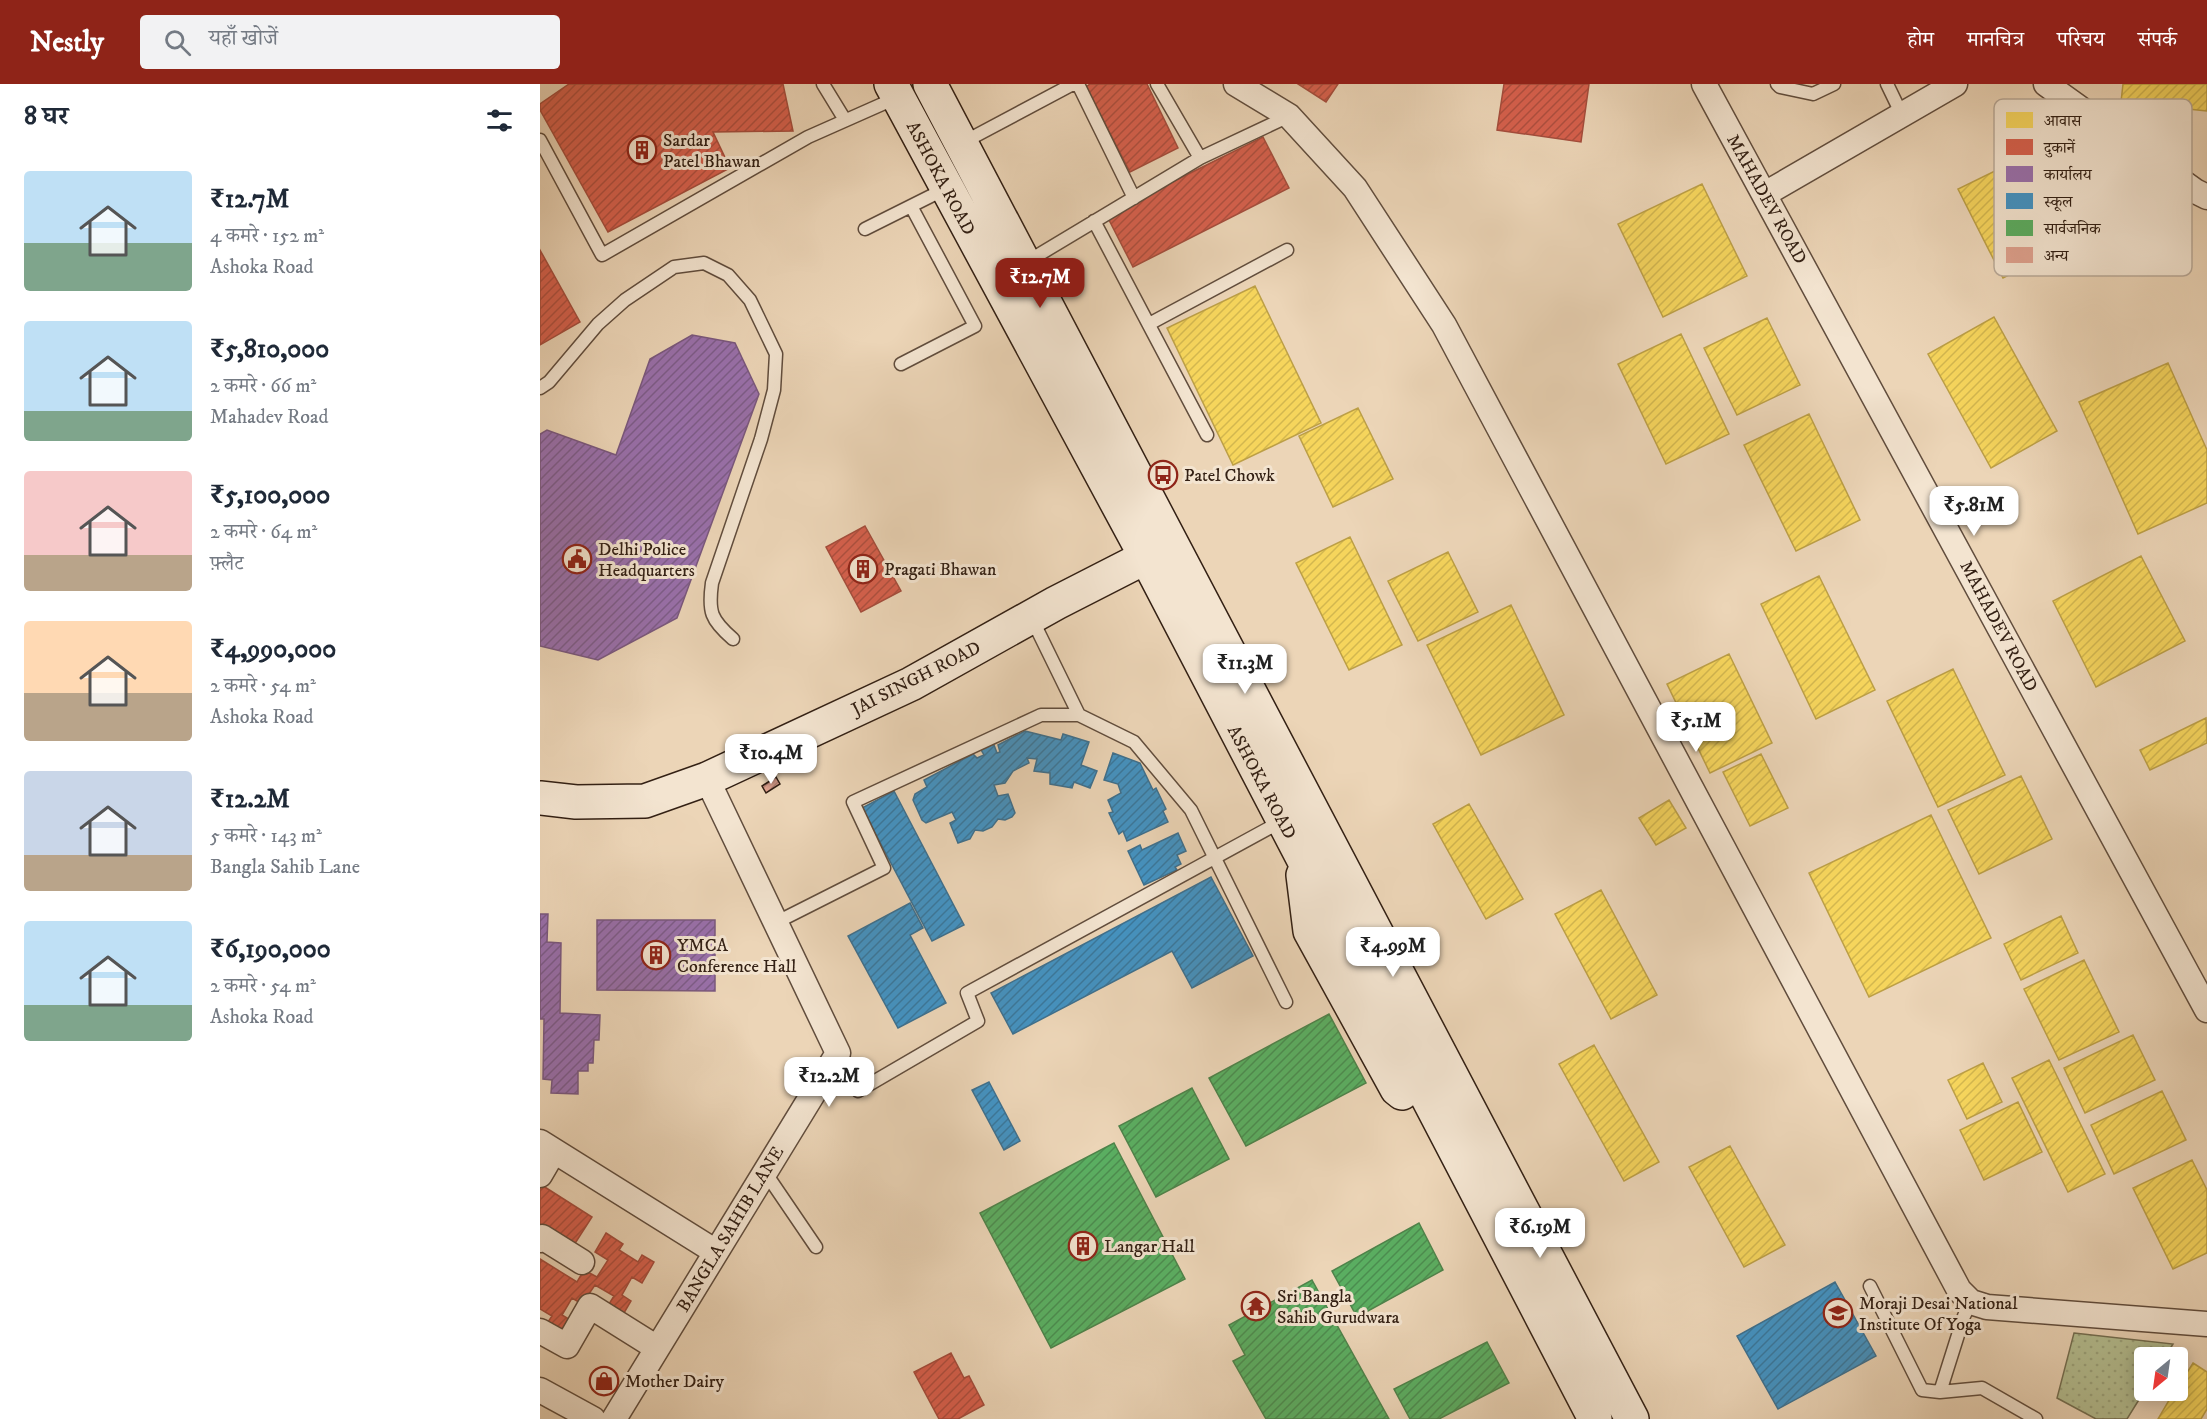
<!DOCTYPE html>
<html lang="hi">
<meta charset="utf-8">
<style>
body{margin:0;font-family:"IM FELL DW Pica","Noto Serif Devanagari",serif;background:#f2f2f3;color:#1f2937;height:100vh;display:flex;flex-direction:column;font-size:22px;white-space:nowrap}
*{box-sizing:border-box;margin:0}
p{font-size:20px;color:#747a83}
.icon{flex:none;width:33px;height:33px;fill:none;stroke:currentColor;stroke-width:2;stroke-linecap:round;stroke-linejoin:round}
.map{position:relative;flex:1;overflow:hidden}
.drawer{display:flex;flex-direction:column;background:#fff;width:540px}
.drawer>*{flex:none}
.needle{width:39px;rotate:209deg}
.tools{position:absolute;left:1594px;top:1263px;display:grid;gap:12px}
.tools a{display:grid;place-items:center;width:54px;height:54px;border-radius:6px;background:#fff;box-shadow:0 3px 15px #0003;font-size:30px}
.price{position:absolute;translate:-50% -51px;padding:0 14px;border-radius:12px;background:#fff;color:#222;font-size:20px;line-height:39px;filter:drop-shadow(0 2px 3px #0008)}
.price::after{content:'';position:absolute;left:50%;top:36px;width:18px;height:14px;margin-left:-9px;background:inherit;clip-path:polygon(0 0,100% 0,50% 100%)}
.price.current{background:#8f2418;color:#fff}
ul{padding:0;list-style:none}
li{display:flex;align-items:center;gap:18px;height:150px;padding:0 24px}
li span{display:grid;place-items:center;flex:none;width:168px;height:120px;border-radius:6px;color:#555}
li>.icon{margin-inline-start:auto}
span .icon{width:72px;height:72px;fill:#fffc;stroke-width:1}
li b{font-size:26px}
h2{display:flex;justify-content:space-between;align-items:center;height:72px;padding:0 24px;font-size:26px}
header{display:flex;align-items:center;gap:36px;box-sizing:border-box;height:84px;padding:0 30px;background:#8f2418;color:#fff}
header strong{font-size:28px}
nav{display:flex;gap:33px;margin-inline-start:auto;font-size:21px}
.search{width:420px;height:54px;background:#f2f2f3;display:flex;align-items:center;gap:15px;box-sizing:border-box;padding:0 21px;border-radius:6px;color:#747a83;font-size:22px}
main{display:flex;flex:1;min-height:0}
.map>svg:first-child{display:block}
.grass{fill:url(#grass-dots);stroke:#746f52;stroke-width:1.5}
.homes{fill:url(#homes-hatch);stroke:#bc9f46;stroke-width:1.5}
.shops{fill:url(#shops-hatch);stroke:#a54d3c;stroke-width:1.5}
.offices{fill:url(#offices-hatch);stroke:#7a587e;stroke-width:1.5}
.schools{fill:url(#schools-hatch);stroke:#3e708e;stroke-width:1.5}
.public{fill:url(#public-hatch);stroke:#4e834a;stroke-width:1.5}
.building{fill:url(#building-hatch);stroke:#332014;stroke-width:1.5}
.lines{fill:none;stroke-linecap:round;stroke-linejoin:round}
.lane-casing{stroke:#614d3d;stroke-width:15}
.street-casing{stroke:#614d3d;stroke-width:27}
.secondary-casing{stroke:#332014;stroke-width:36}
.lane{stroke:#f3e4d0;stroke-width:12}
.street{stroke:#f3e4d0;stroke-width:24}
.secondary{stroke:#f3e4d0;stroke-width:33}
.labels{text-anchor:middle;stroke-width:6;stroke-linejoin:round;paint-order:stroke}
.poi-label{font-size:18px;fill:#332014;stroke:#f3e4d0;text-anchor:start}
.street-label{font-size:18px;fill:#332014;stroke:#f3e4d0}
.key{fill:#f3e4d0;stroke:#b9a998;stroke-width:1.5}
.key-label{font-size:16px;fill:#332014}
</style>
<header>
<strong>Nestly</strong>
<div class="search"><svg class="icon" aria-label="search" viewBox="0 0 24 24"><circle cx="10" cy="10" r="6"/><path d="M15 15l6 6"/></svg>यहाँ खोजें</div>
<nav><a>होम</a><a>मानचित्र</a><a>परिचय</a><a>संपर्क</a></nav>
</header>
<main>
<section class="drawer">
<h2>8 घर<svg class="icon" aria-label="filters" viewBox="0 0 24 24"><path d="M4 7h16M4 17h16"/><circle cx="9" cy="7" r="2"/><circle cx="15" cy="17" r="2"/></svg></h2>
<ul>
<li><span style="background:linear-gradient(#bfe0f5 60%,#7fa58c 0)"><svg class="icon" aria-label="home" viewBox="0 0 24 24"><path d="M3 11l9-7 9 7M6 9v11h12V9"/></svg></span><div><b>₹12.7M</b><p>4 कमरे · 152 m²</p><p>Ashoka Road</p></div></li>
<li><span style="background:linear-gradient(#bfe0f5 75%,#7fa58c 0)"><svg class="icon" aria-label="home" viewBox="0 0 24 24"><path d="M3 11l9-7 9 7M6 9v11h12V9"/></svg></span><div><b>₹5,810,000</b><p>2 कमरे · 66 m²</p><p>Mahadev Road</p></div></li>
<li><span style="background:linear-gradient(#f6c9c9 70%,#b9a48a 0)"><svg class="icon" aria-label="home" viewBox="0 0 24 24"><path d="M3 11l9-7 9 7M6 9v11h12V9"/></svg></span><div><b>₹5,100,000</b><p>2 कमरे · 64 m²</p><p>फ़्लैट</p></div></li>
<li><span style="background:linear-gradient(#ffd9b3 60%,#b9a48a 0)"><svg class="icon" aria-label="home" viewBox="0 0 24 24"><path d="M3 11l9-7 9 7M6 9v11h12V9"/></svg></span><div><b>₹4,990,000</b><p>2 कमरे · 54 m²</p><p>Ashoka Road</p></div></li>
<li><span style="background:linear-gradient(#c9d6e8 70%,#b9a48a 0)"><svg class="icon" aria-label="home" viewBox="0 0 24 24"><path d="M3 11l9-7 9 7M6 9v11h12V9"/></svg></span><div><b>₹12.2M</b><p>5 कमरे · 143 m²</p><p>Bangla Sahib Lane</p></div></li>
<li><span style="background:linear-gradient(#bfe0f5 70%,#7fa58c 0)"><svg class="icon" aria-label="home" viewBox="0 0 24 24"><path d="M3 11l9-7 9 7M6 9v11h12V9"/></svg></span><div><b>₹6,190,000</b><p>2 कमरे · 54 m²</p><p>Ashoka Road</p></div></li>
</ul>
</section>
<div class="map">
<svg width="1667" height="1335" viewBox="0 0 1667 1335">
<defs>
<pattern id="grass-dots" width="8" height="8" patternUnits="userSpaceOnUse" patternTransform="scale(1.5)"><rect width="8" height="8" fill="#b4be91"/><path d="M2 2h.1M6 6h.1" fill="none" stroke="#9ba37c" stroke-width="1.8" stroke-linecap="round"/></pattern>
<pattern id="homes-hatch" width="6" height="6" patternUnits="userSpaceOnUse" patternTransform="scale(1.5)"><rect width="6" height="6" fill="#f6d55c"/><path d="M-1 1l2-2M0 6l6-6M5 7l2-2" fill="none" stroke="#d3b74f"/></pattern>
<pattern id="shops-hatch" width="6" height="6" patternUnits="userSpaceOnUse" patternTransform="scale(1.5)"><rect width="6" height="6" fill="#d6604d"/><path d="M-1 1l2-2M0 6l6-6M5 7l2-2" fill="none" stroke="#ae4f3f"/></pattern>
<pattern id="offices-hatch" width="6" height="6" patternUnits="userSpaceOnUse" patternTransform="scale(1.5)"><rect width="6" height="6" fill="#9970ab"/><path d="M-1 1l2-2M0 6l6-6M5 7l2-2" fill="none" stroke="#7d5c8a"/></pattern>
<pattern id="schools-hatch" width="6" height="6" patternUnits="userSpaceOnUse" patternTransform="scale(1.5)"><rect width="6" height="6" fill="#4393c3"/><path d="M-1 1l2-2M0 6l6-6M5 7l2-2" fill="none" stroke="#39789d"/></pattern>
<pattern id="public-hatch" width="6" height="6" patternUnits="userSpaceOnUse" patternTransform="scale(1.5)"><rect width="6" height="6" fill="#5aae61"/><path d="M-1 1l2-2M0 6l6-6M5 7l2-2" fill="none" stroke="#4b8d4f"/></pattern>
<pattern id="building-hatch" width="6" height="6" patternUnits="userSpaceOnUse" patternTransform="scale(1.5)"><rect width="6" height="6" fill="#dea18e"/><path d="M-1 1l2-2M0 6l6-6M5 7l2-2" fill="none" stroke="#b58373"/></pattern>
</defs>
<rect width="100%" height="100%" fill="#ecd5b7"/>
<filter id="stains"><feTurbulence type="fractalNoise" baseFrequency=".00333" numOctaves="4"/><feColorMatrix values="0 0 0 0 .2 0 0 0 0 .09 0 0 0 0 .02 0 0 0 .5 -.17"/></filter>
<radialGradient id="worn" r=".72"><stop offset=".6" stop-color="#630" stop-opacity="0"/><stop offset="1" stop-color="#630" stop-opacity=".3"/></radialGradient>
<path class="grass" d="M 1534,1249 L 1633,1260 L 1625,1273 L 1605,1274 L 1605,1306 L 1587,1335 L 1556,1335 L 1517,1314 Z"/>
<path class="homes" d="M 1583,0 L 1667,0 L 1667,27 L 1581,18 Z
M 1461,84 L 1506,172 L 1463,194 L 1418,105 Z
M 1162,100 L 1207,192 L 1123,233 L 1078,140 Z
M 715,202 L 781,339 L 693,381 L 627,244 Z
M 1454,233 L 1517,347 L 1451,384 L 1388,270 Z
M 1227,234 L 1260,301 L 1197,331 L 1164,264 Z
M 1141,250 L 1189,350 L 1126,380 L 1078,280 Z
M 1628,279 L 1667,366 L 1667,419 L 1598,450 L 1539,318 Z
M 818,324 L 853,395 L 793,423 L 759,352 Z
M 1269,330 L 1320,436 L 1256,467 L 1204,361 Z
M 810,453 L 862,561 L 809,586 L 756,479 Z
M 908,468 L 938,528 L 878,557 L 848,497 Z
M 1601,472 L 1645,557 L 1556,603 L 1513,517 Z
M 1279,492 L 1335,606 L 1276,635 L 1221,520 Z
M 971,521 L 1024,631 L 941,671 L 887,561 Z
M 1189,570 L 1232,659 L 1170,689 L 1127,600 Z
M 1413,585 L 1465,691 L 1398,723 L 1347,617 Z
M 1666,634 L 1667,659 L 1610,686 L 1600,666 Z
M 1221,670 L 1248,724 L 1210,742 L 1183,688 Z
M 1481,692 L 1512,755 L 1439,790 L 1408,726 Z
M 1129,716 L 1146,744 L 1116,761 L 1099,734 Z
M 929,720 L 983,815 L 946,835 L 893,740 Z
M 1391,731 L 1451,854 L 1329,913 L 1269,789 Z
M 1061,806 L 1117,911 L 1071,935 L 1015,830 Z
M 1521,832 L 1538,869 L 1481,896 L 1464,860 Z
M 1544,876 L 1579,948 L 1519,976 L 1484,905 Z
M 1593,951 L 1615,996 L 1545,1029 L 1524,984 Z
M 1054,961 L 1119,1078 L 1084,1097 L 1019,980 Z
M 1509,976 L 1565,1090 L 1528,1108 L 1472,994 Z
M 1443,979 L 1462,1018 L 1427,1035 L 1408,996 Z
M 1622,1007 L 1646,1056 L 1574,1090 L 1551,1041 Z
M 1478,1018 L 1502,1068 L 1444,1096 L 1420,1046 Z
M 1190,1062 L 1245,1161 L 1204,1183 L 1149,1083 Z
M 1652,1076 L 1667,1106 L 1667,1169 L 1633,1185 L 1593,1104 Z
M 1653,1279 L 1667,1288 L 1667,1325 L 1661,1335 L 1618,1335 L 1635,1306 L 1638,1306 L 1638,1303 Z"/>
<path class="shops" d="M 29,0 L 243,0 L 253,47 L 173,48 L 190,84 L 68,148 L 0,26 L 0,20 Z
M 550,0 L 607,0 L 638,64 L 590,88 L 546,3 Z
M 758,0 L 798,0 L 786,18 Z
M 964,0 L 1049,0 L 1041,58 L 957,46 Z
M 723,53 L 749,104 L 593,183 L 568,134 L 614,107 Z
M 0,166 L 40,238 L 0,261 Z
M 325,442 L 361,507 L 321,528 L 286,463 Z
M 0,1100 L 52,1133 L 34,1161 L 0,1140 Z
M 66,1149 L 83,1160 L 79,1166 L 98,1178 L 102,1171 L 114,1178 L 102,1199 L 92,1193 L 82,1211 L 91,1217 L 84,1229 L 69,1220 L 74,1212 L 55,1201 L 42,1220 L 32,1214 L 22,1231 L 32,1237 L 25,1248 L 8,1238 L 12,1232 L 0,1225 L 0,1175 L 37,1198 L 44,1186 L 57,1193 L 68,1176 L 55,1168 Z
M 411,1269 L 424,1294 L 429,1292 L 444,1321 L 418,1335 L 399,1335 L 374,1288 Z"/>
<path class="offices" d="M 152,251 L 195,259 L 219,310 L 137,534 L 58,576 L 0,562 L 0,350 L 7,346 L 76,371 L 110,275 Z
M 0,830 L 8,830 L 7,858 L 21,859 L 20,929 L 60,931 L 59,956 L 54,956 L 53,979 L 48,979 L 48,987 L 38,987 L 38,1010 L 11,1009 L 12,996 L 3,995 L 4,935 L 0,935 Z
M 57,836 L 175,836 L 175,907 L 57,906 Z"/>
<path class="schools" d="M 485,647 L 521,656 L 523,650 L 549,658 L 541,681 L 557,687 L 550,704 L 534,698 L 532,704 L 510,700 L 510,689 L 494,687 L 497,675 L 487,674 L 489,679 L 473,687 L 465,699 L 454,701 L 458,712 L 468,710 L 475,729 L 472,733 L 465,736 L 458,735 L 452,743 L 443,747 L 435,746 L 430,755 L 418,759 L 410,739 L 416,736 L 412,728 L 386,739 L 382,736 L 373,716 L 375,710 L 387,703 L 384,696 L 433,670 L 437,674 L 444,671 L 440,664 L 451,659 L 454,661 L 457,669 L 460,668 L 458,661 Z
M 573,669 L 600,679 L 613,706 L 616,704 L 626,725 L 623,727 L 628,738 L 587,757 L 583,747 L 579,750 L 569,729 L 573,728 L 568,716 L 581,709 L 578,700 L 564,696 Z
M 354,707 L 424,841 L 392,857 L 322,724 Z
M 638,749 L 646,767 L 637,771 L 641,780 L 635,783 L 637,786 L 604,801 L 588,767 L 600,761 L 602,766 Z
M 671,793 L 713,872 L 652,904 L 632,867 L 473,950 L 451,909 Z
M 370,819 L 383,844 L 370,851 L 406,919 L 358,944 L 308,852 Z
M 449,998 L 480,1057 L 464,1066 L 432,1006 Z
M 1295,1198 L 1336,1272 L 1238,1325 L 1197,1252 Z"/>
<path class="public" d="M 789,930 L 826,999 L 706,1062 L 669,994 Z
M 652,1004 L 689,1075 L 616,1113 L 579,1042 Z
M 574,1059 L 645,1195 L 511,1264 L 440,1129 Z
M 879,1139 L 903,1186 L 817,1233 L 792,1187 Z
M 772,1196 L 849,1335 L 726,1335 L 693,1277 L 705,1271 L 689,1241 Z
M 947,1258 L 969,1299 L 899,1335 L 870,1335 L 854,1305 Z"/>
<path class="building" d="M 236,693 L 240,700 L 226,709 L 222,702 Z"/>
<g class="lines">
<g class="lane-casing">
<path id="lane" d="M 283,0 L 305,36
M 538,0 L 594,114
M 617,0 L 660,74
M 1237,0 L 1240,3 L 1273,10 L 1294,0
M 1347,0 L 1362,31
M 0,56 L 62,171 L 268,53 L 356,14
M 422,59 L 533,0
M 554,137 L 667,351
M 325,145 L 405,105
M 485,179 L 660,74 L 749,32
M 609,240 L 747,166
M 361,280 L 435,242 L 371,122
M 0,304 L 9,298 L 58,240 L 85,216 L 134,183 L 164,179 L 188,191 L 210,216 L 236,270 L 234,306 L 221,355 L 172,499 C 168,528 171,536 193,555
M 492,535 L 539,631
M 237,838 L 344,784 L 313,718 L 501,631 L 539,631 L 594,658 L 651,726 L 746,918
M 318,1007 L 438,937 L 427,909 L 742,737
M 225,1088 L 276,1163
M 1330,1202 L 1382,1306 L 1400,1308 L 1442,1304 L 1496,1335
M 1400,1308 L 1424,1232 L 1431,1218"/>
</g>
<g class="street-casing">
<path id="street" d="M 696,0 L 749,32 L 815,104 L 904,241 L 1419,1206 L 1431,1218 L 1447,1223 L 1667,1240
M 1164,0 L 1667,926
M 1506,0 L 1655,107 L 1667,113
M 1225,110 L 1415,0
M 0,1058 L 176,1168
M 0,1091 L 14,1067
M 0,1156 L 2,1153 L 42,1178
M 0,1247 L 27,1262 L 50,1222 L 117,1264
M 0,1306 L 53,1335
M 74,1335 L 298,969 L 167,695"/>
</g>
<g class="secondary-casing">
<path id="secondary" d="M 351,0 L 606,473 L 1055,1335
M 390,0 L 1092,1335
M 0,714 L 36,718 L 105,717 L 167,695 L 371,600 L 516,519 L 606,473
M 763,791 L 770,847 L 857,1005 L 862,1009"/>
</g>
<use href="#lane" class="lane"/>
<use href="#street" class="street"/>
<use href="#secondary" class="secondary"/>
</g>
<defs>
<g id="building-ring" transform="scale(1.5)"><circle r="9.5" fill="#f3e4d0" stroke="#8f2418" stroke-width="1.5"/><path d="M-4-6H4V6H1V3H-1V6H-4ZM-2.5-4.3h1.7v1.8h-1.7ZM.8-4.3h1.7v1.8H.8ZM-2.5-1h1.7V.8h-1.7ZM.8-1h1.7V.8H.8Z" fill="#8f2418"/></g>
<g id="bus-ring" transform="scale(1.5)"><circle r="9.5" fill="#f3e4d0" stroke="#8f2418" stroke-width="1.5"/><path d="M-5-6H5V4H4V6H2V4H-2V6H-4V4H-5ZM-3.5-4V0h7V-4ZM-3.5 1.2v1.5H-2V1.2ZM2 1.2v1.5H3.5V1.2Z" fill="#8f2418"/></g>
<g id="civic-ring" transform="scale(1.5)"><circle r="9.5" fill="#f3e4d0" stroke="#8f2418" stroke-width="1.5"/><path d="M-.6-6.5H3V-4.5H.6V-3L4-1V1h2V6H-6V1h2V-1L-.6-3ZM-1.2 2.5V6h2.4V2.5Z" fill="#8f2418"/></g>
<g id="temple-ring" transform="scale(1.5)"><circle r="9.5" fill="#f3e4d0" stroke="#8f2418" stroke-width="1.5"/><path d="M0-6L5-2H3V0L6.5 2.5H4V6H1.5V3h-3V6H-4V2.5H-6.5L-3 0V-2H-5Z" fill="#8f2418"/></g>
<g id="university-ring" transform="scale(1.5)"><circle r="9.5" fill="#f3e4d0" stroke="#8f2418" stroke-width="1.5"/><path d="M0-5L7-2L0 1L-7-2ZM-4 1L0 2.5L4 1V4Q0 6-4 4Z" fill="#8f2418"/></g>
<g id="shop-ring" transform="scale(1.5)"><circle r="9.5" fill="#f3e4d0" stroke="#8f2418" stroke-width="1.5"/><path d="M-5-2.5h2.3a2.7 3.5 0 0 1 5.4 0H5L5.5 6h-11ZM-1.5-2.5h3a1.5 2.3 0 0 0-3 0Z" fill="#8f2418"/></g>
</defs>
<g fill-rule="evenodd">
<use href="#building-ring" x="102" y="66"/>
<use href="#bus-ring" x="623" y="391"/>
<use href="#civic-ring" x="37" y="475"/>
<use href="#building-ring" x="323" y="485"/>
<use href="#building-ring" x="116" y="871"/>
<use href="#building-ring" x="543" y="1162"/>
<use href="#temple-ring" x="716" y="1222"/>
<use href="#university-ring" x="1298" y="1229"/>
<use href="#shop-ring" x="64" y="1297"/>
</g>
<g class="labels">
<g class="poi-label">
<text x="123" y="62">Sardar<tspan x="123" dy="21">Patel Bhawan</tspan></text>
<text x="644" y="397">Patel Chowk</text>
<text x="58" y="471">Delhi Police<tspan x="58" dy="21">Headquarters</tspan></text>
<text x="344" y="491">Pragati Bhawan</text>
<text x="137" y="867">YMCA<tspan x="137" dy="21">Conference Hall</tspan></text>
<text x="564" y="1168">Langar Hall</text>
<text x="737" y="1218">Sri Bangla<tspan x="737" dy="21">Sahib Gurudwara</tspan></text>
<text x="1319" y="1225">Moraji Desai National<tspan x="1319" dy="21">Institute Of Yoga</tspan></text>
<text x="85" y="1303">Mother Dairy</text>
</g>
<g class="street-label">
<text transform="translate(401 94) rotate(62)" y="6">ASHOKA ROAD</text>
<text transform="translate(1227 115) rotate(61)" y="6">MAHADEV ROAD</text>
<text transform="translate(1459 542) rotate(62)" y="6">MAHADEV ROAD</text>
<text transform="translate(376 594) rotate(-27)" y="6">JAI SINGH ROAD</text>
<text transform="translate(722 698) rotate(62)" y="6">ASHOKA ROAD</text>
<text transform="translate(190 1145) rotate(-59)" y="6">BANGLA SAHIB LANE</text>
</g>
</g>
<rect x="1454" y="15" width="198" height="177" rx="9" class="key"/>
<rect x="1466" y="28" width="27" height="16" fill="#f6d55c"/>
<rect x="1466" y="55" width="27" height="16" fill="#d6604d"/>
<rect x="1466" y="82" width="27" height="16" fill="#9970ab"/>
<rect x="1466" y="109" width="27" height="16" fill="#4393c3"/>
<rect x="1466" y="136" width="27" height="16" fill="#5aae61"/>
<rect x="1466" y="163" width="27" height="16" fill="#dea18e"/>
<g class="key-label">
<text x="1504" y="42">आवास</text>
<text x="1504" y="69">दुकानें</text>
<text x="1504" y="96">कार्यालय</text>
<text x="1504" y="123">स्कूल</text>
<text x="1504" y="150">सार्वजनिक</text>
<text x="1504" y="177">अन्य</text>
</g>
<rect width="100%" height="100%" filter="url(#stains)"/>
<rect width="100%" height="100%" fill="url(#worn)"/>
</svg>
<div class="tools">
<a><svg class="needle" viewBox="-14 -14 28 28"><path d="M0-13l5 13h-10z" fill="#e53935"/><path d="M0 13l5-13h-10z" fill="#747a83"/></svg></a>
</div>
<b class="price current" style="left:500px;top:225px">₹12.7M</b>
<b class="price" style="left:1434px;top:453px">₹5.81M</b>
<b class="price" style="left:705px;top:611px">₹11.3M</b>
<b class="price" style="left:1156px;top:669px">₹5.1M</b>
<b class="price" style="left:231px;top:701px">₹10.4M</b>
<b class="price" style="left:853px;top:894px">₹4.99M</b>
<b class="price" style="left:289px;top:1024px">₹12.2M</b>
<b class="price" style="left:1000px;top:1175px">₹6.19M</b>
</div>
</main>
